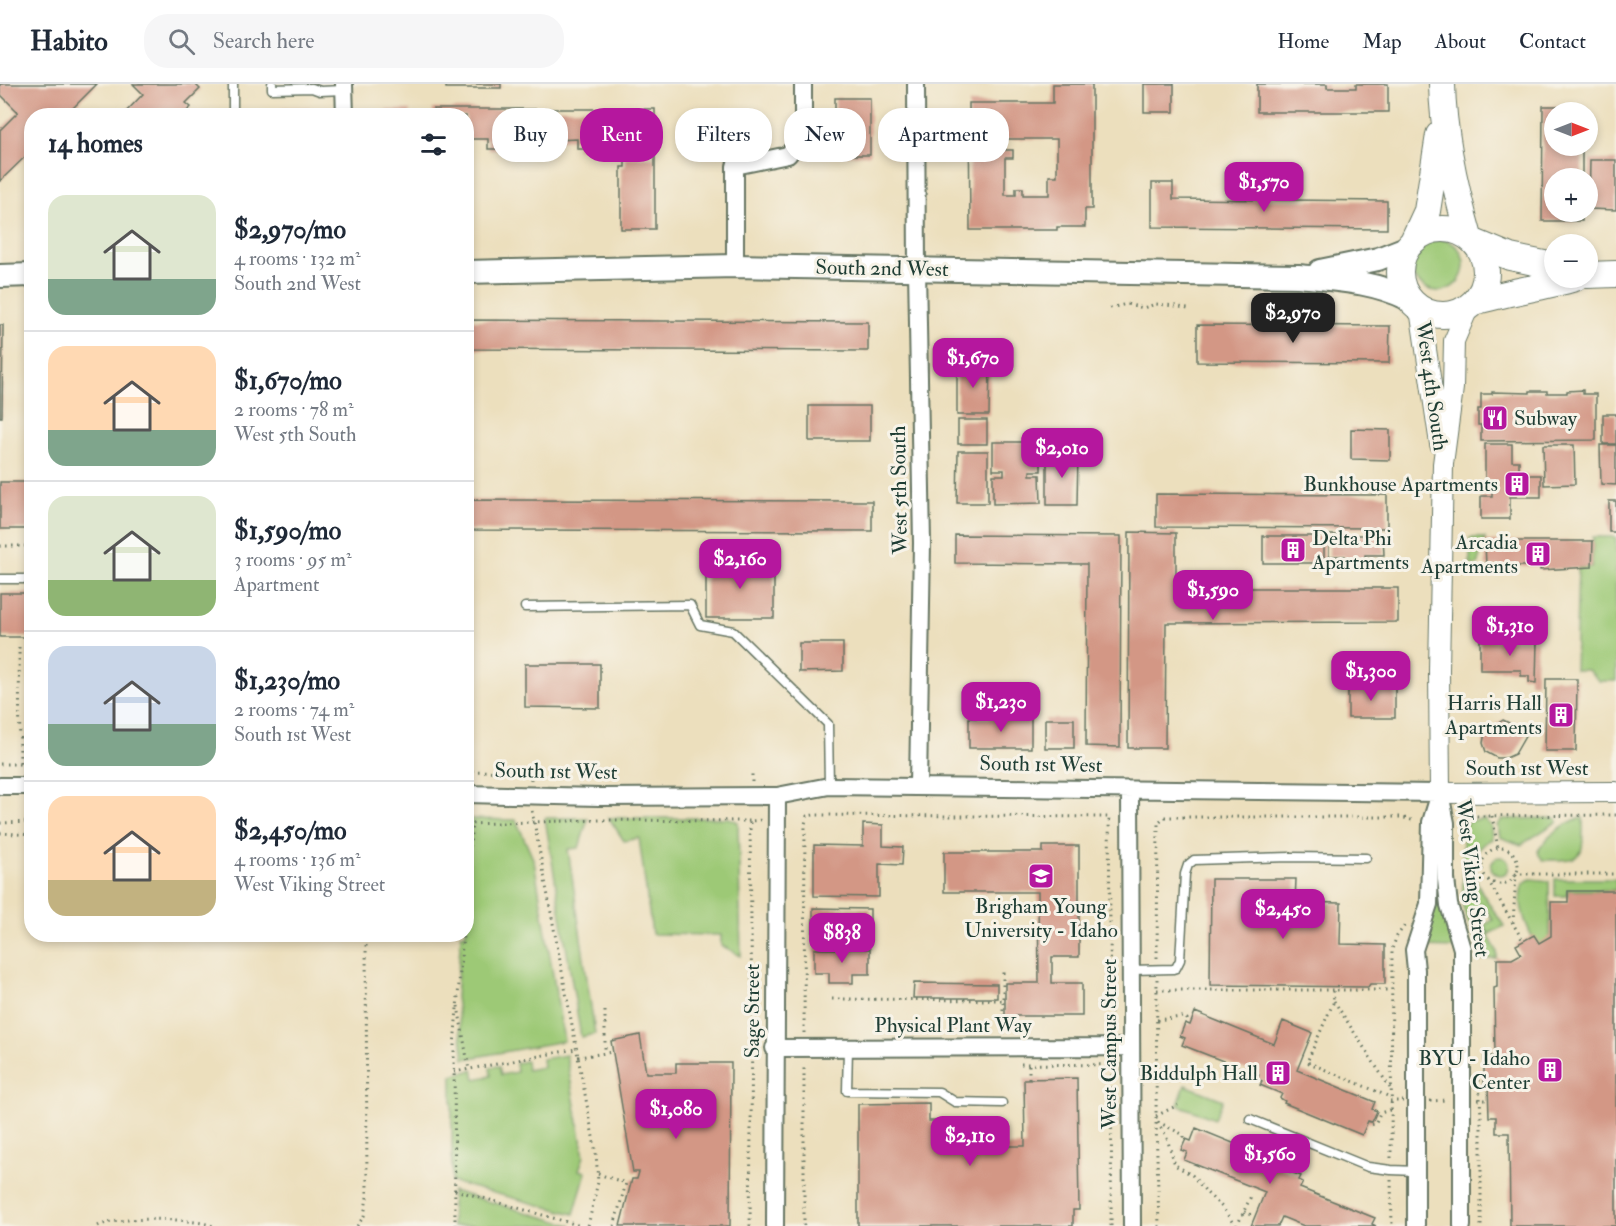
<!DOCTYPE html>
<meta charset="utf-8">
<style>
body{margin:0;font-family:"IM FELL Double Pica",serif;background:#f6f6f7;color:#1f2937;height:100vh;display:flex;flex-direction:column;font-size:22px;white-space:nowrap}
*{box-sizing:border-box;margin:0}
p{font-size:20px;color:#747a83}
.icon{flex:none;width:33px;height:33px;fill:none;stroke:currentColor;stroke-width:2;stroke-linecap:round;stroke-linejoin:round}
.map{position:relative;flex:1;overflow:hidden}
.panel{position:absolute;left:24px;top:24px;width:450px;height:834px;display:flex;flex-direction:column;background:#fff;border-radius:24px;box-shadow:0 3px 9px #0003}
.panel>*{flex:none}
.top-card{position:absolute;left:492px;top:24px;width:570px;height:54px;display:flex;gap:12px}
.needle{width:39px;rotate:90deg}
.tools{position:absolute;left:1544px;top:18px;display:grid;gap:12px}
.tools a{display:grid;place-items:center;width:54px;height:54px;border-radius:50%;background:#fff;box-shadow:0 3px 9px #0003;font-size:30px}
.price{position:absolute;translate:-50% -51px;padding:0 14px;border-radius:12px;background:#b5179e;color:#fff;font-size:20px;line-height:39px;filter:drop-shadow(0 2px 3px #0008)}
.price::after{content:'';position:absolute;left:50%;top:36px;width:18px;height:14px;margin-left:-9px;background:inherit;clip-path:polygon(0 0,100% 0,50% 100%)}
.price.current{background:#222;color:#fff}
ul{padding:0;list-style:none}
li{display:flex;align-items:center;gap:18px;height:150px;padding:0 24px}
li+li{border-top:2px solid #e0e1e3}
li span{display:grid;place-items:center;flex:none;width:168px;height:120px;border-radius:18px;color:#555}
li>.icon{margin-inline-start:auto}
span .icon{width:72px;height:72px;fill:#fffc;stroke-width:1}
li b{font-size:26px}
h2{display:flex;justify-content:space-between;align-items:center;height:72px;padding:0 24px;font-size:26px}
.pill{padding:0 21px;border-radius:24px;background:#fff;box-shadow:0 3px 9px #0003;font-size:21px;line-height:54px}
.pill.current{background:#b5179e;color:#fff}
header{display:flex;align-items:center;gap:36px;box-sizing:border-box;height:84px;padding:0 30px;background:#fff;border-bottom:2px solid #e0e1e3}
header strong{font-size:28px}
nav{display:flex;gap:33px;margin-inline-start:auto;font-size:21px}
.search{width:420px;height:54px;background:#f6f6f7;display:flex;align-items:center;gap:15px;box-sizing:border-box;padding:0 21px;border-radius:24px;color:#747a83;font-size:22px}
.map>svg:first-child{display:block}
.green{fill:#9dc976;stroke:#5e8355;stroke-width:1.5}
.building{fill:#d39785;fill-rule:evenodd}
.lines{fill:none;stroke-linecap:round;stroke-linejoin:round}
.service-casing{stroke:#677664;stroke-width:11}
.minor-casing{stroke:#677664;stroke-width:20}
.tertiary-casing{stroke:#677664;stroke-width:22}
.secondary-casing{stroke:#677664;stroke-width:26}
.primary-casing{stroke:#677664;stroke-width:28}
.path{stroke:#677664;stroke-width:3;stroke-dasharray:1.5 4.5;stroke-linecap:butt}
.service{stroke:#fff;stroke-width:8}
.minor{stroke:#fff;stroke-width:16}
.tertiary{stroke:#fff;stroke-width:20}
.secondary{stroke:#fff;stroke-width:22}
.primary{stroke:#fff;stroke-width:26}
.labels{text-anchor:middle;stroke-width:6;stroke-linejoin:round;paint-order:stroke}
.street-label{font-size:21px;fill:#1f3d34;stroke:#f7f3e8}
.poi-label{font-size:21px;fill:#1f3d34;stroke:#f7f3e8;text-anchor:end}
</style>
<header>
<strong>Habito</strong>
<div class="search"><svg class="icon" aria-label="search" viewBox="0 0 24 24"><circle cx="10" cy="10" r="6"/><path d="M15 15l6 6"/></svg>Search here</div>
<nav><a>Home</a><a>Map</a><a>About</a><a>Contact</a></nav>
</header>
<div class="map">
<svg width="1616" height="1142" viewBox="0 0 1616 1142">
<rect width="100%" height="100%" fill="#f7f3e8"/>
<filter id="ink" filterUnits="userSpaceOnUse"><feTurbulence type="fractalNoise" baseFrequency=".0167" numOctaves="2"/><feDisplacementMap in="SourceGraphic" scale="12" xChannelSelector="R" yChannelSelector="G"/><feConvolveMatrix kernelMatrix="1 2 1 2 8 2 1 2 1" color-interpolation-filters="sRGB"/></filter>
<filter id="wash" filterUnits="userSpaceOnUse"><feTurbulence type="fractalNoise" baseFrequency=".008" numOctaves="4" result="noise"/><feDisplacementMap in="SourceGraphic" scale="24" xChannelSelector="R" yChannelSelector="G"/><feGaussianBlur stdDeviation="1.35" result="paint"/><feColorMatrix in="noise" values="0 0 0 0 0 0 0 0 0 0 0 0 0 0 0 0 0 1.4 0 .05"/><feComposite in="paint" operator="in"/></filter>
<g filter="url(#wash)">
<rect width="100%" height="100%" fill="#ecdfbd"/>
<path class="green" d="M1412 181a26 26 0 1 1 52 0a26 26 0 1 1-52 0Z
M 1593,453 L 1616,453 L 1616,597 L 1599,597 L 1588,586 L 1575,586 L 1578,484 L 1592,483 Z
M 1470,454 L 1485,454 L 1485,467 L 1480,467 L 1479,479 L 1477,481 L 1472,481 L 1470,479 Z
M 545,734 L 588,734 L 579,764 L 568,765 L 595,950 L 581,953 Z
M 609,734 L 729,734 L 738,738 L 741,872 L 721,861 L 721,851 L 652,850 L 639,754 L 624,757 Z
M 1579,734 L 1583,734 C 1583,776 1585,776 1543,776 L 1539,771 L 1538,767 C 1548,751 1562,741 1579,734 Z
M 469,735 L 516,736 L 534,777 L 564,957 L 464,975 L 456,913 L 461,851 L 466,850 L 466,772 Z
M 1484,735 L 1491,742 L 1492,755 C 1450,775 1488,816 1504,842 L 1489,850 L 1484,841 L 1493,836 L 1483,821 L 1482,819 L 1473,825 L 1497,867 L 1497,875 L 1484,875 L 1480,877 L 1475,855 L 1463,824 L 1463,744 L 1469,737 Z
M 1503,735 L 1556,734 L 1558,737 L 1521,761 L 1500,753 L 1497,741 Z
M1491 782a9 9 0 1 1 18 0a9 9 0 1 1-18 0Z
M 1531,795 L 1549,797 L 1550,854 L 1538,861 C 1527,849 1509,802 1531,795 Z
M 1555,795 L 1616,795 L 1616,806 L 1567,806 L 1567,812 L 1555,812 Z
M 1436,813 L 1441,813 L 1456,864 L 1421,863 Z
M 566,971 L 584,1072 L 579,1086 L 586,1088 L 574,1130 L 452,1098 L 452,991 L 473,986 L 475,995 L 491,992 L 490,983 L 499,982 L 501,991 L 517,988 L 516,979 L 526,977 L 527,986 L 543,983 L 542,975 Z
M 1185,1001 L 1223,1016 L 1215,1035 L 1178,1021 Z
M 452,1107 L 571,1141 L 571,1142 L 452,1142 Z"/>
<g id="blocks">
<path class="building" d="M 0,0 L 97,0 L 70,27 L 74,32 L 32,32 L 32,66 L 0,97 L 0,46 L 18,28 L 0,10 Z
M 133,0 L 195,0 L 200,5 L 186,19 L 191,23 L 182,32 L 122,32 L 143,10 Z
M 446,0 L 501,0 L 501,4 L 446,4 Z
M 1053,0 L 1092,0 L 1092,125 L 1085,125 L 1085,143 L 1057,143 L 1057,146 L 970,146 L 969,19 L 1053,19 ZM 1005,55 L 1057,55 L 1057,92 L 1049,92 L 1049,111 L 1023,111 L 1023,104 L 1016,104 L 1016,111 L 1005,111 L 1005,74 L 1013,74 L 1013,66 L 1005,66 Z
M 1144,0 L 1174,0 L 1174,28 L 1144,28 Z
M 1257,0 L 1327,0 L 1327,4 L 1356,4 L 1356,0 L 1388,0 L 1388,28 L 1257,28 Z
M 835,14 L 870,14 L 870,71 L 835,71 Z
M 1543,22 L 1582,22 L 1582,28 L 1554,28 L 1554,62 L 1582,62 L 1582,94 L 1554,94 L 1554,128 L 1582,128 L 1582,137 L 1542,137 Z
M 310,23 L 310,32 L 282,32 L 282,24 Z
M 433,25 L 655,25 L 655,55 L 643,55 L 643,64 L 621,65 L 621,56 L 600,56 L 600,65 L 577,65 L 577,55 L 556,56 L 556,65 L 533,65 L 533,55 L 511,55 L 511,65 L 488,65 L 488,55 L 466,55 L 466,32 L 433,32 Z
M 385,26 L 410,26 L 410,32 L 385,32 Z
M 625,73 L 655,73 L 655,145 L 621,145 L 621,83 L 625,83 Z
M 1590,76 L 1616,76 L 1616,126 L 1589,125 Z
M 1152,99 L 1173,99 L 1173,115 L 1387,117 L 1387,145 L 1152,143 Z
M 466,236 L 868,238 L 868,267 L 466,265 Z
M 0,241 L 3,241 L 2,333 L 0,333 Z
M 1197,241 L 1390,242 L 1389,279 L 1197,278 Z
M 957,279 L 990,280 L 989,331 L 957,331 Z
M 1583,306 L 1583,310 L 1596,310 L 1596,356 L 1481,357 L 1481,341 L 1478,341 L 1478,325 L 1481,325 L 1481,310 L 1492,310 L 1492,308 L 1530,309 L 1530,307 L 1547,307 L 1547,309 L 1567,309 L 1567,307 Z
M 809,322 L 870,322 L 870,357 L 809,357 Z
M 1603,330 L 1616,330 L 1616,360 L 1603,360 Z
M 958,336 L 987,336 L 987,360 L 958,360 Z
M 1351,345 L 1390,346 L 1390,376 L 1351,375 Z
M 993,358 L 1041,358 L 1041,387 L 1030,387 L 1030,391 L 1040,391 L 1041,419 L 993,420 L 993,391 L 1004,391 L 1004,386 L 993,386 Z
M 1485,360 L 1512,360 L 1512,377 L 1519,377 L 1519,391 L 1541,391 L 1541,413 L 1510,413 L 1510,435 L 1481,435 L 1481,412 L 1492,412 L 1492,397 L 1485,396 Z
M 1543,361 L 1574,361 L 1575,400 L 1544,401 Z
M 1600,361 L 1616,361 L 1616,401 L 1601,400 Z
M 958,367 L 988,367 L 988,419 L 957,419 Z
M 1047,369 L 1078,369 L 1077,421 L 1047,421 Z
M 0,398 L 32,398 L 32,445 L 0,445 Z
M 1156,410 L 1387,411 L 1387,444 L 1156,443 Z
M 466,416 L 872,417 L 872,447 L 466,446 Z
M 1609,417 L 1616,417 L 1616,448 L 1609,448 Z
M 1129,448 L 1176,449 L 1176,504 L 1398,504 L 1398,538 L 1166,539 L 1165,664 L 1128,664 Z
M 955,451 L 1121,452 L 1120,663 L 1086,662 L 1087,480 L 955,479 Z
M 1329,451 L 1383,451 L 1384,471 L 1365,471 L 1365,478 L 1345,479 L 1345,472 L 1329,472 Z
M 1263,452 L 1324,452 L 1324,479 L 1263,479 Z
M 1485,457 L 1593,457 L 1592,483 L 1540,486 L 1540,482 L 1486,482 Z
M 706,477 L 774,477 L 774,534 L 706,534 Z
M 0,509 L 32,509 L 32,553 L 0,553 Z
M 1480,556 L 1537,557 L 1536,599 L 1529,598 L 1529,592 L 1521,592 L 1521,586 L 1480,586 Z
M 799,559 L 843,559 L 843,587 L 799,588 Z
M 525,580 L 600,580 L 600,624 L 525,623 Z
M 1546,595 L 1577,595 L 1576,667 L 1545,667 Z
M 1348,601 L 1395,601 L 1395,634 L 1348,634 Z
M 1016,631 L 1031,631 L 1031,664 L 969,664 L 969,634 L 1016,634 Z
M 1045,635 L 1074,635 L 1074,664 L 1045,664 Z
M 1503,636 L 1515,642 L 1521,642 L 1527,649 L 1515,670 L 1506,674 L 1497,674 L 1486,668 L 1483,659 L 1485,648 Z
M 863,740 L 883,741 L 883,762 L 903,763 L 902,781 L 879,780 L 879,813 L 814,812 L 814,761 L 863,762 Z
M 1043,762 L 1079,762 L 1079,873 L 1052,873 L 1052,899 L 1082,899 L 1082,932 L 1005,932 L 1005,899 L 1039,899 L 1038,808 L 944,808 L 944,768 L 1043,768 Z
M 1211,795 L 1296,795 L 1295,818 L 1341,819 L 1340,860 L 1385,861 L 1385,900 L 1370,900 L 1368,903 L 1210,901 Z
M 1568,807 L 1616,807 L 1616,1142 L 1510,1142 L 1509,1049 L 1496,1049 L 1496,1033 L 1489,1033 L 1488,1000 L 1484,1000 L 1484,972 L 1495,972 L 1494,904 L 1497,903 L 1497,875 L 1512,875 L 1521,870 L 1516,861 L 1534,851 L 1539,859 L 1551,852 L 1551,818 L 1568,818 Z
M 813,824 L 870,825 L 870,854 L 813,854 Z
M 814,865 L 870,865 L 870,890 L 853,890 L 853,899 L 829,899 L 829,889 L 814,889 Z
M 914,899 L 997,900 L 997,914 L 913,914 Z
M 1195,928 L 1274,960 L 1283,937 L 1312,949 L 1297,986 L 1375,1018 L 1372,1025 L 1377,1027 L 1372,1038 L 1368,1037 L 1362,1051 L 1284,1019 L 1285,1017 L 1280,1014 L 1282,1010 L 1260,1001 L 1262,997 L 1257,995 L 1259,991 L 1182,961 L 1185,954 L 1180,952 L 1185,939 L 1190,941 Z
M 640,951 L 646,989 L 676,989 L 676,979 L 731,979 L 730,1142 L 620,1142 L 632,1095 L 637,1095 L 639,1088 L 633,1088 L 611,957 Z
M 1077,994 L 1079,1126 L 1073,1126 L 1073,1142 L 858,1142 L 858,1020 L 929,1019 L 929,1037 L 943,1037 L 943,1062 L 1025,1062 L 1024,995 Z
M 1196,1044 L 1282,1079 L 1280,1084 L 1301,1092 L 1299,1096 L 1303,1098 L 1300,1104 L 1375,1134 L 1372,1140 L 1376,1142 L 1304,1142 L 1282,1133 L 1278,1142 L 1251,1142 L 1265,1108 L 1184,1076 L 1187,1068 L 1181,1066 L 1186,1055 L 1191,1057 Z"/>
</g>
</g>
<g filter="url(#ink)">
<use href="#blocks" fill-opacity="0" stroke="#677664" stroke-width="1.5"/>
<g class="lines">
<g class="service-casing">
<path id="service" d="M 272,0 L 272,5 L 312,4 L 320,7 L 344,6
M 233,32 L 233,0
M 0,495 L 32,495
M 525,523 L 690,521 L 700,541 L 733,547 L 828,640 L 829,702
M 1131,886 L 1173,885 L 1176,884 L 1180,876 L 1185,790 L 1188,781 L 1194,776 L 1291,773 L 1366,774
M 848,964 L 847,1007 L 939,1008 L 955,1018 L 1002,1019
M 1250,1035 L 1368,1083 L 1391,1086 L 1416,1087"/>
</g>
<g class="minor-casing">
<path id="minor" d="M 344,0 L 345,32
M 916,0 L 917,185 L 922,459 L 918,702
M 735,182 L 735,82 L 788,71 L 803,52 L 803,0
M 0,702 L 32,702
M 1130,706 L 1132,1142
M 466,710 L 599,713 L 777,712 L 829,702 L 1440,709
M 774,964 L 1131,963
M 775,1142 L 777,712
M 1416,1142 L 1416,886 L 1414,866 L 1429,820 L 1431,738 L 1440,709 L 1446,739 L 1446,795 L 1449,821 L 1462,865 L 1462,1142"/>
</g>
<g class="tertiary-casing">
<path id="tertiary" d="M 1469,222 L 1454,257 L 1453,304 L 1443,380 L 1439,586 L 1440,709 L 1616,708
M 1420,225 L 1440,360"/>
</g>
<g class="secondary-casing">
<path id="secondary" d="M 1320,187 L 1378,175 L 1406,164
M 466,188 L 735,182 L 1298,192 C 1337,196 1373,197 1409,215
M 0,192 L 32,191"/>
</g>
<g class="primary-casing">
<path id="primary" d="M 1442,0 C 1443,52 1455,104 1469,153
M1400 188a43 43 0 1 1 86 0a43 43 0 1 1-86 0Z
M 1414,155 L 1427,127 L 1439,51
M 1474,158 L 1510,173 L 1554,182
M 1587,191 L 1616,190
M 1474,218 C 1507,208 1541,204 1575,194"/>
</g>
<path class="path" d="M 1110,224 L 1127,220 L 1143,224 L 1156,220 L 1176,222 L 1191,226
M 0,462 L 32,462
M 19,563 L 20,680
M 0,680 L 32,680
M 466,687 L 531,688 L 531,696
M 752,698 L 752,688
M 532,727 L 596,1069 L 598,1098 L 588,1142
M 1492,732 L 1498,764
M 0,739 L 32,738
M 1461,739 L 1468,733 L 1474,732 L 1616,731
M 466,740 L 600,736 L 750,737
M 0,749 L 32,751
M1482 782a18 18 0 1 1 36 0a18 18 0 1 1-36 0Z
M 1488,796 L 1523,857
M 466,805 L 472,739
M 1513,839 L 1516,790 L 1616,790
M 1157,874 L 1158,739 L 1164,733 L 1401,733 L 1415,737
M 1157,895 L 1156,1037 L 1159,1142
M 1157,906 L 1391,906
M 1333,907 L 1334,917 L 1307,978 L 1390,1013
M 832,915 L 1003,916
M 1334,917 L 1390,1004
M 458,922 L 469,986
M 605,927 L 605,969
M 1157,936 L 1182,933 L 1187,935 L 1187,940
M 804,949 L 805,740 L 807,732 L 814,731 L 1109,733 L 1111,948
M 1003,950 L 1003,885
M 578,973 L 613,968
M 1021,980 L 1112,981
M 1029,981 L 1029,995
M 454,988 L 576,965
M 1479,996 L 1481,1032 L 1481,1142
M 1478,1016 L 1489,1016
M 1390,1017 L 1403,1017
M 1430,1017 L 1448,1016
M 1156,1032 L 1178,1021
M 1370,1037 L 1370,1041 L 1375,1040 L 1380,1029 L 1390,1026
M 1158,1038 L 1184,1051 L 1184,1058
M 1157,1039 L 1166,1051 L 1175,1081 L 1192,1091 L 1208,1110 L 1223,1124 L 1235,1142
M 1391,1074 L 1392,865 L 1397,852 L 1405,841
M 598,1090 L 626,1099
M 1391,1096 L 1392,1142
M 455,1106 L 581,1142
M 1244,1128 L 1255,1132
M 98,1142 C 117,1132 193,1134 213,1142
M 357,1142 L 364,1132 L 367,1113 L 366,850
M 455,1142 L 454,962 L 463,850
M 614,1142 L 626,1099 L 630,1100
M 750,1142 L 752,944 L 750,737 L 763,736
M 804,1142 L 804,980
M 1111,1142 L 1112,979
M 1237,1142 L 1251,1112"/>
<use href="#service" class="service"/>
<use href="#minor" class="minor"/>
<use href="#tertiary" class="tertiary"/>
<use href="#secondary" class="secondary"/>
<use href="#primary" class="primary"/>
</g>
</g>
<defs>
<g id="restaurant-square" transform="scale(1.35)"><rect x="-9" y="-9" width="18" height="18" rx="4" fill="#b5179e" stroke="#f7f3e8"/><path d="M-5-6h1v4h1v-4h1v4h1v-4h1v5L-1.5 .5V6h-2V.5L-5-1ZM5-6V6H3V1.5H1.5Q1.5-4 5-6Z" fill="#fff"/></g>
<g id="building-square" transform="scale(1.35)"><rect x="-9" y="-9" width="18" height="18" rx="4" fill="#b5179e" stroke="#f7f3e8"/><path d="M-4-6H4V6H1V3H-1V6H-4ZM-2.5-4.3h1.7v1.8h-1.7ZM.8-4.3h1.7v1.8H.8ZM-2.5-1h1.7V.8h-1.7ZM.8-1h1.7V.8H.8Z" fill="#fff"/></g>
<g id="university-square" transform="scale(1.35)"><rect x="-9" y="-9" width="18" height="18" rx="4" fill="#b5179e" stroke="#f7f3e8"/><path d="M0-5L7-2L0 1L-7-2ZM-4 1L0 2.5L4 1V4Q0 6-4 4Z" fill="#fff"/></g>
</defs>
<g fill-rule="evenodd">
<use href="#restaurant-square" x="1495" y="334"/>
<use href="#building-square" x="1517" y="400"/>
<use href="#building-square" x="1293" y="466"/>
<use href="#building-square" x="1538" y="470"/>
<use href="#building-square" x="1561" y="631"/>
<use href="#university-square" x="1041" y="792"/>
<use href="#building-square" x="1550" y="986"/>
<use href="#building-square" x="1278" y="989"/>
</g>
<g class="labels">
<g class="street-label">
<text transform="translate(882 184) rotate(1)" y="7">South 2nd West</text>
<text transform="translate(1432 302) rotate(82)" y="7">West 4th South</text>
<text transform="translate(899 406) rotate(-91)" y="7">West 5th South</text>
<text transform="translate(1041 680) rotate(1)" y="7">South 1st West</text>
<text x="1527" y="691">South 1st West</text>
<text transform="translate(556 687) rotate(1)" y="7">South 1st West</text>
<text transform="translate(1473 794) rotate(83)" y="7">West Viking Street</text>
<text transform="translate(752 927) rotate(-90)" y="7">Sage Street</text>
<text x="953" y="948">Physical Plant Way</text>
<text transform="translate(1109 960) rotate(-90)" y="7">West Campus Street</text>
</g>
<g class="poi-label">
<text x="1514" y="341" text-anchor="start">Subway</text>
<text x="1498" y="407">Bunkhouse Apartments</text>
<text x="1312" y="461" text-anchor="start">Delta Phi<tspan x="1312" dy="24">Apartments</tspan></text>
<text x="1518" y="465">Arcadia<tspan x="1518" dy="24">Apartments</tspan></text>
<text x="1542" y="626">Harris Hall<tspan x="1542" dy="24">Apartments</tspan></text>
<text x="1041" y="829" text-anchor="middle">Brigham Young<tspan x="1041" dy="24">University - Idaho</tspan></text>
<text x="1530" y="981">BYU - Idaho<tspan x="1530" dy="24">Center</tspan></text>
<text x="1258" y="996">Biddulph Hall</text>
</g>
</g>
</svg>
<div class="tools">
<a><svg class="needle" viewBox="-14 -14 28 28"><path d="M0-13l5 13h-10z" fill="#e53935"/><path d="M0 13l5-13h-10z" fill="#747a83"/></svg></a>
<a>+</a>
<a>−</a>
</div>
<b class="price" style="left:1264px;top:129px">$1,570</b>
<b class="price current" style="left:1293px;top:260px">$2,970</b>
<b class="price" style="left:973px;top:305px">$1,670</b>
<b class="price" style="left:1062px;top:395px">$2,010</b>
<b class="price" style="left:740px;top:506px">$2,160</b>
<b class="price" style="left:1213px;top:537px">$1,590</b>
<b class="price" style="left:1510px;top:573px">$1,310</b>
<b class="price" style="left:1371px;top:618px">$1,300</b>
<b class="price" style="left:1001px;top:649px">$1,230</b>
<b class="price" style="left:1283px;top:856px">$2,450</b>
<b class="price" style="left:842px;top:880px">$838</b>
<b class="price" style="left:676px;top:1056px">$1,080</b>
<b class="price" style="left:970px;top:1083px">$2,110</b>
<b class="price" style="left:1270px;top:1101px">$1,560</b>
<div class="top-card">
<a class="pill">Buy</a>
<a class="pill current">Rent</a>
<a class="pill">Filters</a>
<a class="pill">New</a>
<a class="pill">Apartment</a>
</div>
<section class="panel">
<h2>14 homes<svg class="icon" aria-label="filters" viewBox="0 0 24 24"><path d="M4 7h16M4 17h16"/><circle cx="9" cy="7" r="2"/><circle cx="15" cy="17" r="2"/></svg></h2>
<ul>
<li><span style="background:linear-gradient(#dfe7d0 70%,#7fa58c 0)"><svg class="icon" aria-label="home" viewBox="0 0 24 24"><path d="M3 11l9-7 9 7M6 9v11h12V9"/></svg></span><div><b>$2,970/mo</b><p>4 rooms · 132 m²</p><p>South 2nd West</p></div></li>
<li><span style="background:linear-gradient(#ffd9b3 70%,#7fa58c 0)"><svg class="icon" aria-label="home" viewBox="0 0 24 24"><path d="M3 11l9-7 9 7M6 9v11h12V9"/></svg></span><div><b>$1,670/mo</b><p>2 rooms · 78 m²</p><p>West 5th South</p></div></li>
<li><span style="background:linear-gradient(#dfe7d0 70%,#8fb573 0)"><svg class="icon" aria-label="home" viewBox="0 0 24 24"><path d="M3 11l9-7 9 7M6 9v11h12V9"/></svg></span><div><b>$1,590/mo</b><p>3 rooms · 95 m²</p><p>Apartment</p></div></li>
<li><span style="background:linear-gradient(#c9d6e8 65%,#7fa58c 0)"><svg class="icon" aria-label="home" viewBox="0 0 24 24"><path d="M3 11l9-7 9 7M6 9v11h12V9"/></svg></span><div><b>$1,230/mo</b><p>2 rooms · 74 m²</p><p>South 1st West</p></div></li>
<li><span style="background:linear-gradient(#ffd9b3 70%,#c2b280 0)"><svg class="icon" aria-label="home" viewBox="0 0 24 24"><path d="M3 11l9-7 9 7M6 9v11h12V9"/></svg></span><div><b>$2,450/mo</b><p>4 rooms · 136 m²</p><p>West Viking Street</p></div></li>
</ul>
</section>
</div>
